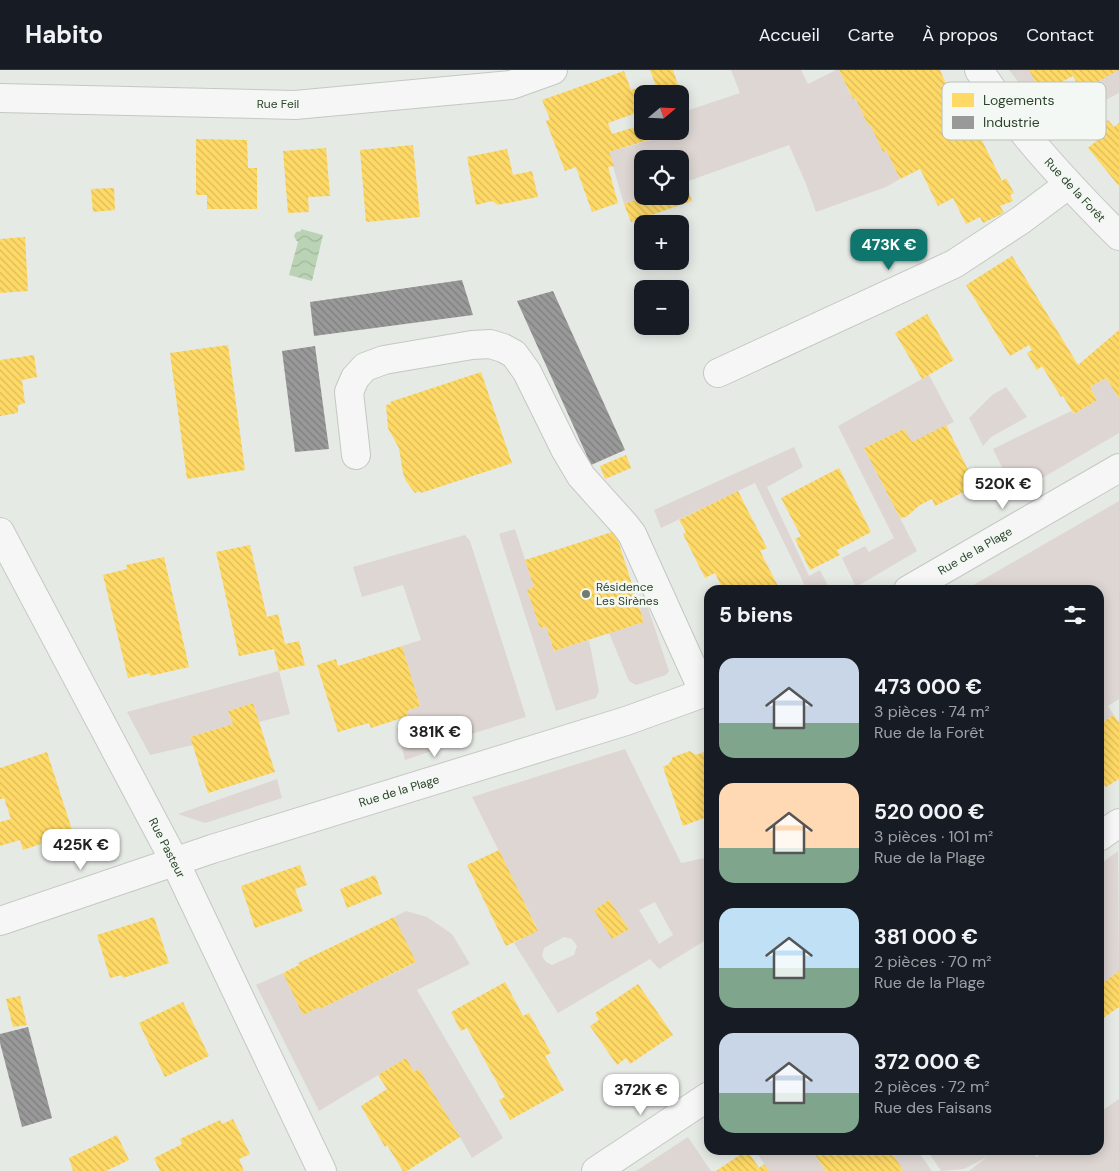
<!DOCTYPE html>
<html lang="fr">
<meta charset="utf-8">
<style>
body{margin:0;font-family:"DM Sans",sans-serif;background:#20242c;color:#f1f3f6;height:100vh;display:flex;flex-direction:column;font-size:19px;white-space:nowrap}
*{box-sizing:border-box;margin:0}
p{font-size:16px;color:#9ea1a6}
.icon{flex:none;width:28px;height:28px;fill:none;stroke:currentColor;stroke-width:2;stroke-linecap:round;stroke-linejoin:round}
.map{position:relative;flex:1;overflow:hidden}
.side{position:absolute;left:704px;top:515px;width:400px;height:570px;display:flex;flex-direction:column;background:#171b24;border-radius:15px;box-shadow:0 2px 12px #0003}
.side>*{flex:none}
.needle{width:32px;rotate:71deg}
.fabs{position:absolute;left:634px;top:15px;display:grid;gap:10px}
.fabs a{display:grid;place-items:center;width:55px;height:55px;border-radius:10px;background:#171b24;box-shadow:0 2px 12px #0003;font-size:25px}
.price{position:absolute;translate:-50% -42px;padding:0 11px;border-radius:10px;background:#fff;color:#222;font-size:16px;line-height:32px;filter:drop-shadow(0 1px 2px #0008)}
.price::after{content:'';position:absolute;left:50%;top:30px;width:15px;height:11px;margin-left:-8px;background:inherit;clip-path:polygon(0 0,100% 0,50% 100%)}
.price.on{background:#0f766e;color:#fff}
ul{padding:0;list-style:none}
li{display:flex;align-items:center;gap:15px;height:125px;padding:0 15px}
li span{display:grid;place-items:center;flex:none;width:140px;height:100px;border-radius:15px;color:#555}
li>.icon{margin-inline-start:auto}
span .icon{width:60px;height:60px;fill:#fffc;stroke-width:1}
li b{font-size:21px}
h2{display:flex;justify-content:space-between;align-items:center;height:60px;padding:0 15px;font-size:21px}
header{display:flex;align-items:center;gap:30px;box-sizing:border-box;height:70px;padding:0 25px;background:#171b24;border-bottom:1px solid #363941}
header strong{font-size:24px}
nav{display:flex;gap:28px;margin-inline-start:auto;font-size:18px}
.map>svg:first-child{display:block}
.green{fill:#ddd6d3;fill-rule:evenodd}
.water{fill:url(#water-waves)}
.homes{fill:url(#homes-back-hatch)}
.industry{fill:url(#industry-back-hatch)}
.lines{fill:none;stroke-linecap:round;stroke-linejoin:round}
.minor-casing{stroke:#c4c8c3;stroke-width:30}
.minor{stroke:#f5f6f5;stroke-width:28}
.poi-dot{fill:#6e7d6d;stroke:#f4f8f4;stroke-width:2}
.labels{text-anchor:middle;stroke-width:5;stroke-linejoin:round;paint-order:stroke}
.street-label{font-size:12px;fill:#2e432c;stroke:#f4f8f4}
.poi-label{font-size:12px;fill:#2e432c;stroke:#f4f8f4;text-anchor:start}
.key{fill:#f4f8f4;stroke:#b9c2b8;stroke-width:1}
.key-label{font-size:14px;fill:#2e432c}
</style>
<header>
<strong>Habito</strong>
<nav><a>Accueil</a><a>Carte</a><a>À propos</a><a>Contact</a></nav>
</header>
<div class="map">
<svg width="1119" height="1101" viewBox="0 0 1119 1101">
<defs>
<pattern id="water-waves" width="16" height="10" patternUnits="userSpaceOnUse" patternTransform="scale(1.25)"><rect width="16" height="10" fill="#bbd3b5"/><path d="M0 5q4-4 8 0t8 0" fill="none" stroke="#a1b69c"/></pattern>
<pattern id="homes-back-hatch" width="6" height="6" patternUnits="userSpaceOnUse" patternTransform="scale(1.25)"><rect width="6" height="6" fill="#ffd966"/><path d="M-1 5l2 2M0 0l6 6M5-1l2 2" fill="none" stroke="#dbbb59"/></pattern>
<pattern id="industry-back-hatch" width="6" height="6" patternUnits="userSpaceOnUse" patternTransform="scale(1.25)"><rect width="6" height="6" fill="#999"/><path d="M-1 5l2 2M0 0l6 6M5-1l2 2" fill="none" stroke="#7d7e7d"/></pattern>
</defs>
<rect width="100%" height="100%" fill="#e6eae5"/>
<path class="green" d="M 731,0 L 801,0 L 808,14 L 836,0 L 839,0 L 852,28 L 855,27 L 868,54 L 870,54 L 883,81 L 886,80 L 900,109 L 886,117 L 816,142 L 806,114 L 789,75 L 680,114 L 680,89 L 642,89 L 642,126 L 646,126 L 624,134 L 609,82 L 655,69 L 652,61 L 680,61 L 680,43 L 740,23 Z
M 1009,0 L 1029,0 L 1041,23 L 1031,28 Z
M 1119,0 L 1119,23 L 1100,33 L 1089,16 Z
M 929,305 L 954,352 L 912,372 L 904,359 L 864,378 L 917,481 L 856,517 L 842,488 L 865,476 L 869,482 L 894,468 L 838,356 Z
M 1106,308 L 1119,328 L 1119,363 L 1015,424 L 993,379 L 1071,341 L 1074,344 L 1097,330 L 1090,317 Z
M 1006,317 L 1027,347 L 991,367 L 983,376 L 969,348 L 992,325 Z
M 794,377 L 803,397 L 767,417 L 809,506 L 820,500 L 830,520 L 807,520 L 755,413 L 661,458 L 654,440 Z
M 1119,431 L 1119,629 L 1108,636 L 1114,645 L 1100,653 L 1099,652 L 1099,520 L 965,520 Z
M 515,459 L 534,517 L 527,520 L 540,558 L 546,556 L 554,581 L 589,570 L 599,621 L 596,628 L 556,641 L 499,464 Z
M 465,465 L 470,471 L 526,647 L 452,670 L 453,674 L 405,690 L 397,658 L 408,646 L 407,641 L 420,636 L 402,576 L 421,570 L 403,515 L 362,527 L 353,497 Z
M 645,529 L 669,601 L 666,605 L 636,615 L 629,611 L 609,563 L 644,552 L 638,531 Z
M 279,601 L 290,644 L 259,652 L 253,633 L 228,641 L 233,654 L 190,667 L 193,675 L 150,685 L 127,642 Z
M 625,679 L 681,793 L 709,787 L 709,868 L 659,899 L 650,889 L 558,943 L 514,873 L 538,860 L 472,727 ZM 609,830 L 628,859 L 613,869 L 594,840 ZM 655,832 L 673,865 L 659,874 L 639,840 ZM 564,867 L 572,869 L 577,876 L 574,885 L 552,895 L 546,892 L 542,886 L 544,878 Z
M 277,709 L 282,728 L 205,753 L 178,744 Z
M 1118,781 L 1119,901 L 1099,916 L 1099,795 Z
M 406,841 L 427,847 L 452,864 L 470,894 L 417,920 L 503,1068 L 472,1088 L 460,1067 L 419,1000 L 414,1002 L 406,988 L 319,1041 L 256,915 L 283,903 L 303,944 L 319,937 L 320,939 L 415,893 L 394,847 Z
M 1119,1029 L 1119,1101 L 969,1101 L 987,1087 L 964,1099 L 941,1101 L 927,1080 L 1031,1080 L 1036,1087 L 1047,1080 L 1099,1080 L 1099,1043 Z
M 688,1067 L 711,1101 L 636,1101 Z
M 755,1080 L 811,1080 L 826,1101 L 769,1101 Z
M 890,1080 L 917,1080 L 932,1101 L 902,1101 L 903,1100 Z"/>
<path class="water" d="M 301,159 L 323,165 L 312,211 L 289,205 L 298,172 L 296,170 L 294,166 L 296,162 L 301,161 Z"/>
<path class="homes" d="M 650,0 L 673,0 L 679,18 L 663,24 L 659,24 Z
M 839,0 L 940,0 L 947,16 L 951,14 L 964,42 L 967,40 L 1002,111 L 1006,108 L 1014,123 L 1010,125 L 1013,131 L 1000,136 L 1004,143 L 983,153 L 980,147 L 966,154 L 953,128 L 938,136 L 920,99 L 900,109 L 886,80 L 883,82 L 870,54 L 868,55 L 855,27 L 853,29 Z
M 1029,0 L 1119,0 L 1081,21 L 1073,6 L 1041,23 Z
M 624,1 L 631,20 L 638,18 L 640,27 L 635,29 L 639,42 L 608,53 L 612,64 L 642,55 L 642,61 L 652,61 L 655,68 L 609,82 L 614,96 L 608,97 L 618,133 L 592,142 L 576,97 L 565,101 L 546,51 L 550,49 L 542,30 Z
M 1108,50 L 1114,57 L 1119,53 L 1119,116 L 1088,78 L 1101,67 L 1096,60 Z
M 196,69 L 247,70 L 248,98 L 257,98 L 257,139 L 207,139 L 207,125 L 196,125 Z
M 413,75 L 420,147 L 366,152 L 360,80 Z
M 326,78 L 330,126 L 308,127 L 309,142 L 288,143 L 283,81 Z
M 507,79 L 513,105 L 532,101 L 538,127 L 498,135 L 492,131 L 476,135 L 467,87 Z
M 686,111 L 692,131 L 631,152 L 624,134 L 646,126 L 680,126 L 680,114 Z
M 114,118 L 115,140 L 93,142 L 91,119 Z
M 25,167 L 28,221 L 0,223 L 0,169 Z
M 1012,186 L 1078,295 L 1119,260 L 1119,328 L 1106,308 L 1090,317 L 1097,330 L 1074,344 L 1063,326 L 1061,327 L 1042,296 L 1037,300 L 1027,283 L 1032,280 L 1029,275 L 1010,286 L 966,215 Z
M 927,244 L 954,290 L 922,309 L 895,263 Z
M 228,275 L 245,400 L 187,409 L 170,283 Z
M 34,285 L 37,307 L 22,310 L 25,333 L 18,335 L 18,343 L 0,346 L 0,290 Z
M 481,302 L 512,393 L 421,423 L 420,421 L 415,423 L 406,411 L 403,403 L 399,378 L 388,358 L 386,335 L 391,334 L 390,332 Z
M 946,355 L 976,416 L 935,436 L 932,429 L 920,435 L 906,447 L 900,448 L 864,378 L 904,359 L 912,372 Z
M 626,385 L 631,398 L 605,409 L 600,396 Z
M 839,398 L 871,462 L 837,480 L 840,485 L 810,500 L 795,469 L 801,466 L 781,428 Z
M 738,421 L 767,478 L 760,481 L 778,516 L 770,520 L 723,520 L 715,503 L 705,508 L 683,464 L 686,462 L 679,450 Z
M 615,461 L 644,552 L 554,581 L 546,556 L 540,558 L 527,520 L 534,517 L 525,490 Z
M 250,475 L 267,547 L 278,544 L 285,574 L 299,571 L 305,595 L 279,601 L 274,579 L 239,586 L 216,482 Z
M 164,487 L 189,597 L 150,606 L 150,603 L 128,608 L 103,505 L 127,499 L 126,495 Z
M 402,576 L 420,636 L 407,641 L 408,646 L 371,658 L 369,653 L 338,662 L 317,595 L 336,589 L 338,596 Z
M 253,633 L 275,702 L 208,723 L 190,667 L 233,654 L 228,641 Z
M 1114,645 L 1119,653 L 1119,709 L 1106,717 L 1099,707 L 1099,654 Z
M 709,680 L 709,746 L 683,756 L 663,697 L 669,694 L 673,687 L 690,681 L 696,685 Z
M 47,682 L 73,763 L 23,780 L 20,770 L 0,776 L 0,752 L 11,749 L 4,728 L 0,729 L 0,698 Z
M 499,780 L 538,861 L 506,876 L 467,795 Z
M 300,795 L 307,815 L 295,819 L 303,841 L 255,858 L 241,816 Z
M 375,805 L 382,824 L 347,838 L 340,819 Z
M 609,830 L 629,859 L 612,869 L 594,840 Z
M 154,847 L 169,893 L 123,908 L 122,905 L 110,908 L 97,865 Z
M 394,847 L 416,892 L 320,939 L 319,937 L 303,945 L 283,903 L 299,895 L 298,893 Z
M 1119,901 L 1119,937 L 1099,951 L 1099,916 Z
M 505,912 L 523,946 L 529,943 L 551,983 L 545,986 L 564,1020 L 510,1050 L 499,1030 L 505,1027 L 467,958 L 461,961 L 451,942 Z
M 638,914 L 673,965 L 630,994 L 626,988 L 617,995 L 590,956 L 599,950 L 595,943 Z
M 20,926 L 27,955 L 13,957 L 6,929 Z
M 183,932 L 209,986 L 165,1007 L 139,953 Z
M 406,988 L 414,1002 L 419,999 L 460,1067 L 407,1101 L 403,1101 L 387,1075 L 385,1077 L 361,1036 L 387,1019 L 378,1005 Z
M 233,1049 L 250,1084 L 239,1089 L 244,1101 L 160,1101 L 154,1088 L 182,1074 L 180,1069 L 220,1050 L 222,1054 Z
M 117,1065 L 129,1090 L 106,1101 L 73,1101 L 69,1088 Z
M 747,1080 L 759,1098 L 764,1094 L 769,1101 L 716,1101 Z
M 816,1080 L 890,1080 L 903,1100 L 902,1101 L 826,1101 L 813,1082 Z"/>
<path class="industry" d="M 462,210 L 473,245 L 314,266 L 310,232 Z
M 553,221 L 625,380 L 591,395 L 517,231 Z
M 315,276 L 329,379 L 295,382 L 282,281 Z
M 28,957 L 52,1048 L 22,1057 L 0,973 L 0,964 Z"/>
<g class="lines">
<g class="minor-casing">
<path id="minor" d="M 979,0 C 991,18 1003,36 1016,53 C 1048,93 1083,130 1119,166
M 0,28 L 295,35 L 511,15 L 553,0
M 718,303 L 954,194 L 1021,150 L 1069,114
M 356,385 L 349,322 L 355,308 L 365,297 L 384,290 L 472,275 L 490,274 L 503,278 L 514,284 L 527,302 L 565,379 L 581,406 L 625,455 L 632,464 L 704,623
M 0,462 L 175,792 L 322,1101
M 908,520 L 1119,398
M 1099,767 L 1119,753
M 0,851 L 212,779 L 626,651 L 709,621
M 596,1101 L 709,1026"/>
</g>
<use href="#minor" class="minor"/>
</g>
<circle class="poi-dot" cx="586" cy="524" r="5"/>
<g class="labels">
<g class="street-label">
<text x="278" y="38">Rue Feil</text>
<text transform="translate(1075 120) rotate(47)" y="4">Rue de la Forêt</text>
<text transform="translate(975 481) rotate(-30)" y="4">Rue de la Plage</text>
<text transform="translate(399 721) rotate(-17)" y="4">Rue de la Plage</text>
<text transform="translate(167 778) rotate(63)" y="4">Rue Pasteur</text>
</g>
<g class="poi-label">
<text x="596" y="521">Résidence<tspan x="596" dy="14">Les Sirènes</tspan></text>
</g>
</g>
<rect x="942" y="12" width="164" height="58" rx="8" class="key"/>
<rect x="952" y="23" width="22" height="14" fill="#ffd966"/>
<rect x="952" y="46" width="22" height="13" fill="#999"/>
<g class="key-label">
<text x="983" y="35">Logements</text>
<text x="983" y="57">Industrie</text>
</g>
</svg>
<div class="fabs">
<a><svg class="needle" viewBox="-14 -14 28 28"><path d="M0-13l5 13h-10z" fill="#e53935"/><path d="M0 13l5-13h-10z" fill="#9ea1a6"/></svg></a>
<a><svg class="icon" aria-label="locate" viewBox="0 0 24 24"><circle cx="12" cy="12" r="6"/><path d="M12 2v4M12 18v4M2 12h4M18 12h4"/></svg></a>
<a>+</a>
<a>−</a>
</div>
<b class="price on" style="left:889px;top:201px">473K €</b>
<b class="price" style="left:1003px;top:440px">520K €</b>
<b class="price" style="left:435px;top:688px">381K €</b>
<b class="price" style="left:81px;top:801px">425K €</b>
<b class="price" style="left:641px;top:1046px">372K €</b>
<section class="side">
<h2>5 biens<svg class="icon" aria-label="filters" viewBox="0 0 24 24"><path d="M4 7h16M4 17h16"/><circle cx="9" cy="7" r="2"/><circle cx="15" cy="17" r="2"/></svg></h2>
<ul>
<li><span style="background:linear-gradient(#c9d6e8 65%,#7fa58c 0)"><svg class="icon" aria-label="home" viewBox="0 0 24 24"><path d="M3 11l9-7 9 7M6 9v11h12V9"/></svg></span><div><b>473 000 €</b><p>3 pièces · 74 m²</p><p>Rue de la Forêt</p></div></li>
<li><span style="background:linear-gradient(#ffd9b3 65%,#7fa58c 0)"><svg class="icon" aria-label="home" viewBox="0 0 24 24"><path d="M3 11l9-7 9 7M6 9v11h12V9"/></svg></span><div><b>520 000 €</b><p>3 pièces · 101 m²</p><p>Rue de la Plage</p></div></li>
<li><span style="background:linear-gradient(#bfe0f5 60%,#7fa58c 0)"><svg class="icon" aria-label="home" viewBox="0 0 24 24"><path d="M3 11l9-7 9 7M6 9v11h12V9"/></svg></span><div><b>381 000 €</b><p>2 pièces · 70 m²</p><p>Rue de la Plage</p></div></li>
<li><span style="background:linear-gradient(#c9d6e8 60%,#7fa58c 0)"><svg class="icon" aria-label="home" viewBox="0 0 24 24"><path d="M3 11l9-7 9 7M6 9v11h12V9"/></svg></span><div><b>372 000 €</b><p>2 pièces · 72 m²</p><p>Rue des Faisans</p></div></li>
</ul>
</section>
</div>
